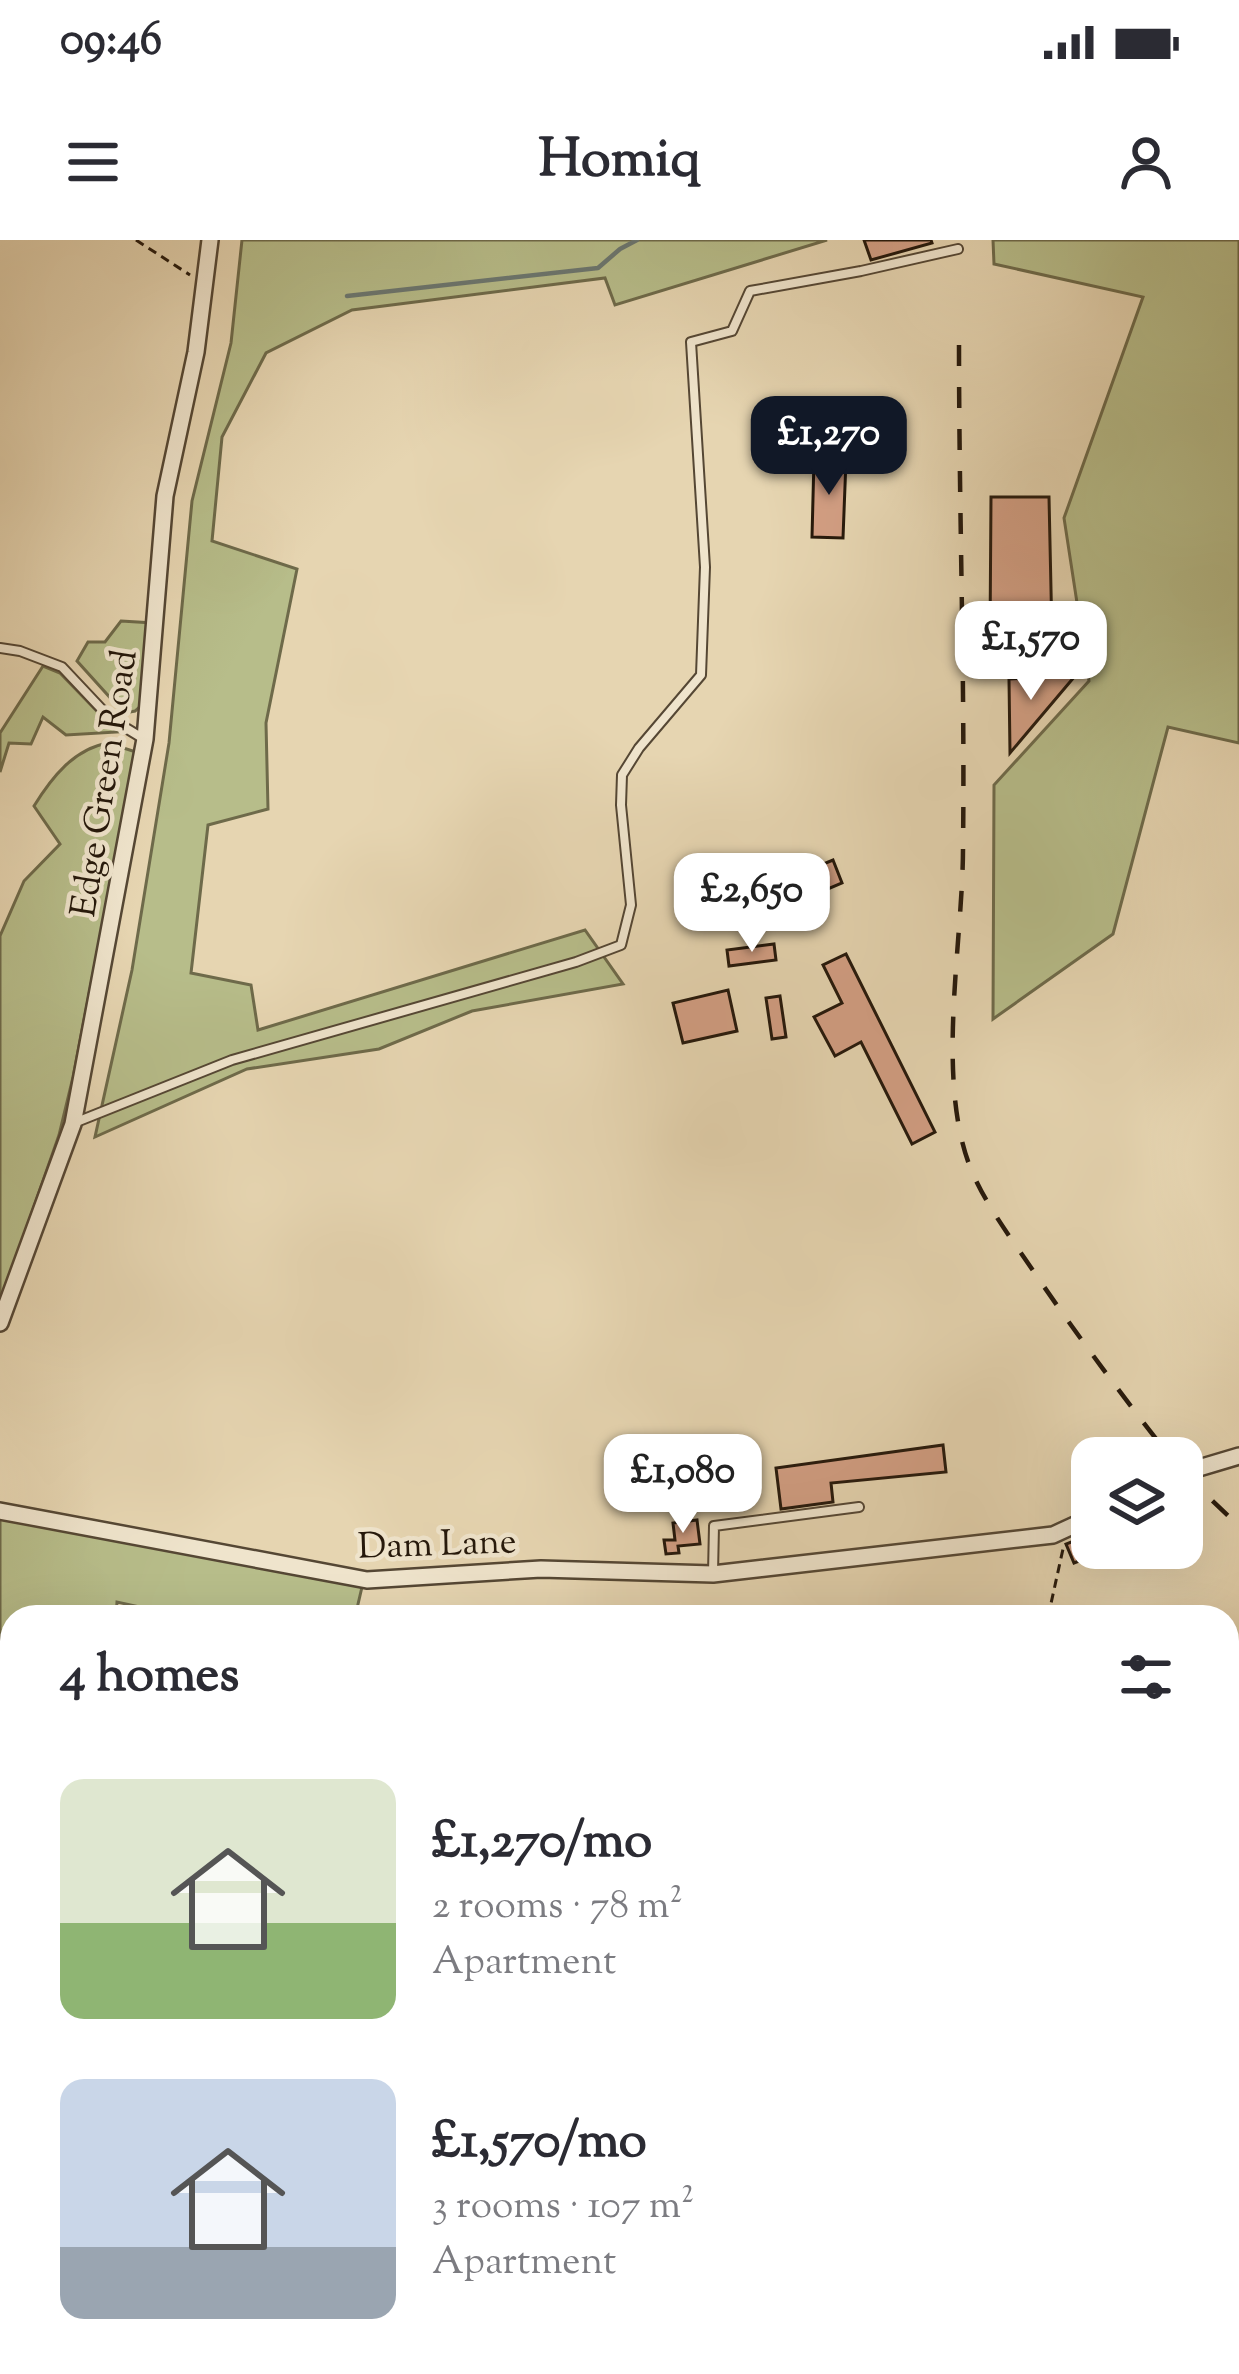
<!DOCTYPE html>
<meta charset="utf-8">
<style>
body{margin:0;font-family:"Sorts Mill Goudy",serif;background:#f2f2f3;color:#2b2b33;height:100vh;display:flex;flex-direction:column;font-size:45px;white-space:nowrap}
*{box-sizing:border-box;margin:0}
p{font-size:39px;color:#7c7c81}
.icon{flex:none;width:66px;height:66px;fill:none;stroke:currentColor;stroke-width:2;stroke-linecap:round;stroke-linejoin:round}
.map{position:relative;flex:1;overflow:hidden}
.drawer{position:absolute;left:0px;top:1365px;width:1239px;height:771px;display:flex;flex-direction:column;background:#fff;border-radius:36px 36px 0 0;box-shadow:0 12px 48px #0002}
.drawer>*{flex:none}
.controls{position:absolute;left:1071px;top:1197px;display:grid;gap:24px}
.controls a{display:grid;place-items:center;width:132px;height:132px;border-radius:24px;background:#fff;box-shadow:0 12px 48px #0002;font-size:60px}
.price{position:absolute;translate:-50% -102px;padding:0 27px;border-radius:24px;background:#fff;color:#222;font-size:39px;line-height:78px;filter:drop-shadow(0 3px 6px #0008)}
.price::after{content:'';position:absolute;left:50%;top:72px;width:36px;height:27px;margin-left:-18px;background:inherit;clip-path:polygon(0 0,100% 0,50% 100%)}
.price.on{background:#111827;color:#fff}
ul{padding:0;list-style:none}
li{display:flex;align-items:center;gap:36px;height:300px;padding:0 60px}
li span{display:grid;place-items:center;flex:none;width:336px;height:240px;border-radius:24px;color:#555}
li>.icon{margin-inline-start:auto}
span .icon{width:144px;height:144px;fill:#fffc;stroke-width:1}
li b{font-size:51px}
h2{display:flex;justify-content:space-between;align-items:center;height:144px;padding:0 60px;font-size:51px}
.status{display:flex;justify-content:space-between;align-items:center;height:84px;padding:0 60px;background:#fff;direction:ltr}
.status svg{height:33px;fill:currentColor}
header{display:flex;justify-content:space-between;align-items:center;height:156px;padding:0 60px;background:#fff;font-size:54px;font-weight:800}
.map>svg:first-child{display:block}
.green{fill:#b7bd8a;stroke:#6e6a4a;stroke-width:3}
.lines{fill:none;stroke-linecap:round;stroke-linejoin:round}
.stream{stroke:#6b7771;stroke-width:4.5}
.building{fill:#d39f84;stroke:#25180b;stroke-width:3}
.service-casing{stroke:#554734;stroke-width:12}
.minor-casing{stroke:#554734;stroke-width:20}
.secondary-casing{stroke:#25180b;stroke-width:26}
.path{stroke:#25180b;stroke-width:3;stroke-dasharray:9 6;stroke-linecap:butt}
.service{stroke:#efe4cc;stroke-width:8}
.minor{stroke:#efe4cc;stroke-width:15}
.secondary{stroke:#efe4cc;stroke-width:21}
.rail{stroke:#25180b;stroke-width:4.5;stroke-dasharray:21 21;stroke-linecap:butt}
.labels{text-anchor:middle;stroke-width:9;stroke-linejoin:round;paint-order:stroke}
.street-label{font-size:36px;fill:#25180b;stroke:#efe4cc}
</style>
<div class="status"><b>09:46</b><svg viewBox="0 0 49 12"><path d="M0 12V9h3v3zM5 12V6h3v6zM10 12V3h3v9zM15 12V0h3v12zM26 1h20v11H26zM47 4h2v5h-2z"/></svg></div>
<header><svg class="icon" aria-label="menu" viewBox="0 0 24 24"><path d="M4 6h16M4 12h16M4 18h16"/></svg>Homiq<svg class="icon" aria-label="person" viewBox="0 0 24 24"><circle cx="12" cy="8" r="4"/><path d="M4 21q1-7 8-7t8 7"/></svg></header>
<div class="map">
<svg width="1239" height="2134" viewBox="0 0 1239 2134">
<rect width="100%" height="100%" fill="#e6d5b1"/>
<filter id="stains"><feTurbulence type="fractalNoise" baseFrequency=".00167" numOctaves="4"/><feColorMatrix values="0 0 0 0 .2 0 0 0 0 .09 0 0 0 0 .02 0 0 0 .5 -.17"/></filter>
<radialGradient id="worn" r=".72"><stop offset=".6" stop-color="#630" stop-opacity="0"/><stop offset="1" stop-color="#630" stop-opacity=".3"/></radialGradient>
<path class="green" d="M 242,0 L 827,0 L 615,65 L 605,38 L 352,70 L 266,113 L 222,197 L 212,301 L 297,329 L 266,483 L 268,569 L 208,585 L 191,733 L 251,745 L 258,790 L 585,690 L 623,744 L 472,771 L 379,809 L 247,829 L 95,897 L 132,730 L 169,503 L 192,261 L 231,103 Z
M 993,0 L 1239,0 L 1239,503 L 1168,487 L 1113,694 L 993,779 L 994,545 L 1089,441 L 1064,278 L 1143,57 L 994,24 Z
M 121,381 L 153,383 L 145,462 L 135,471 L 124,473 L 77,421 L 88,402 L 105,402 Z
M 43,426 L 60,433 L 117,492 L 66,495 L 43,477 L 31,504 L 9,503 L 0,532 L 0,493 Z
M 108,503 L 136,512 L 73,837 L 59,895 L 0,1064 L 0,696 L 24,641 L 60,604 L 34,566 C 52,537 74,509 108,503 Z
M 0,1273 L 362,1347 L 355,1377 L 186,1377 L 117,1362 L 116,1377 L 12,1377 L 12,1664 L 0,1655 Z
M 12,1760 L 12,1944 L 9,1958 L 0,1955 L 0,1773 Z"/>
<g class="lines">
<path class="stream" d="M 347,56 L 598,28 L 620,9 L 637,0"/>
</g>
<path class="building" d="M 864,0 L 931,0 L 932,3 L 871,20 Z
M 814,219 L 846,220 L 843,298 L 812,297 Z
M 991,257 L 1049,257 L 1052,396 L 990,397 Z
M 1075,436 L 1010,513 L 1009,439 Z
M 833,620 L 842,643 L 809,657 L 799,634 Z
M 774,704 L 776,720 L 729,726 L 727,710 Z
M 846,714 L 935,892 L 912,904 L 861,802 L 835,816 L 814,777 L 842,763 L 823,725 Z
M 728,750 L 737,791 L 683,803 L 673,763 Z
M 780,756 L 786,797 L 772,799 L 766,758 Z
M 943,1205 L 946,1232 L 831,1243 L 833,1262 L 781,1269 L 776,1228 Z
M 697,1280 L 700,1304 L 678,1306 L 679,1313 L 666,1314 L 664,1300 L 675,1300 L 673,1283 Z
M 1092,1294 L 1092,1316 L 1074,1323 L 1066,1304 Z"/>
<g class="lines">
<g class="service-casing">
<path id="service" d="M 0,408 L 20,411 L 62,427 L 111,479 L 144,499
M 74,883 L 232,820 L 576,722 L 621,705 L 631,665 L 621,565 L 622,535 L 639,508 L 701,435 L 705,327 L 691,102 L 732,91 L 750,51 L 861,31 L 958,9
M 713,1333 L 714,1286 L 859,1267
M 532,2124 L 537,2134"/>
</g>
<g class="minor-casing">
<path id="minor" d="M 0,1083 L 73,884 L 145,499 L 165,256 L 196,112 L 210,0
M 1182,1233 L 1239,1216
M 0,1271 L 367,1340 L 541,1329 L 713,1334 L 1053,1295 L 1092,1277"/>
</g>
<g class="secondary-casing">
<path id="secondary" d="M 0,2077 L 12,2085
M 87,2124 L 108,2134"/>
</g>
<path class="path" d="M 136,0 L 190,35
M 1048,1377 L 1063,1309
M 942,2124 L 942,2134
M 349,2134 L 349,2124"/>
<use href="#service" class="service"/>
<use href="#minor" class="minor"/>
<use href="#secondary" class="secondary"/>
<path class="rail" d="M 959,105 C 959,273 965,440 963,608 C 963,704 934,845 973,934 C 989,970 1014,1002 1036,1035 C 1079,1098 1124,1158 1171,1218
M 1182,1232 L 1239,1286"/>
</g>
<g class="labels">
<g class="street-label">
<text transform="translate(102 543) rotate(-81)" y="13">Edge Green Road</text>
<text transform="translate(437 1302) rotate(-2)" y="13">Dam Lane</text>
</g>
</g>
<rect width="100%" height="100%" filter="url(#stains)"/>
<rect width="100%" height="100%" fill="url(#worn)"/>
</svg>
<div class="controls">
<a><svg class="icon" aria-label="layers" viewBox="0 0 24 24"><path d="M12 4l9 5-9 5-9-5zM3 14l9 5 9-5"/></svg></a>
</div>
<b class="price on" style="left:829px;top:258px">£1,270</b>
<b class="price" style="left:1031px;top:463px">£1,570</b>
<b class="price" style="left:752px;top:715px">£2,650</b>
<b class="price" style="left:683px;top:1296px">£1,080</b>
<section class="drawer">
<h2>4 homes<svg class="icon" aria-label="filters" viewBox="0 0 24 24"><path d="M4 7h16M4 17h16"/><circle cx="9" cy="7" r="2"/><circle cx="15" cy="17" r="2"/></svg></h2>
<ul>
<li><span style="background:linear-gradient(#dfe7d0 60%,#8fb573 0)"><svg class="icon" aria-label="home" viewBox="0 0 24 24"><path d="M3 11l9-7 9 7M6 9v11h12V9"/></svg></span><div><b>£1,270/mo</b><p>2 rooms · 78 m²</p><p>Apartment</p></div></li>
<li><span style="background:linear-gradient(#c9d6e8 70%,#9aa5b1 0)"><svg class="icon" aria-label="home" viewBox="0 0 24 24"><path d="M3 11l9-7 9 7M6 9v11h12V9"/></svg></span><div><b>£1,570/mo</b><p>3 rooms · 107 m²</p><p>Apartment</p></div></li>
</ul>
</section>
</div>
